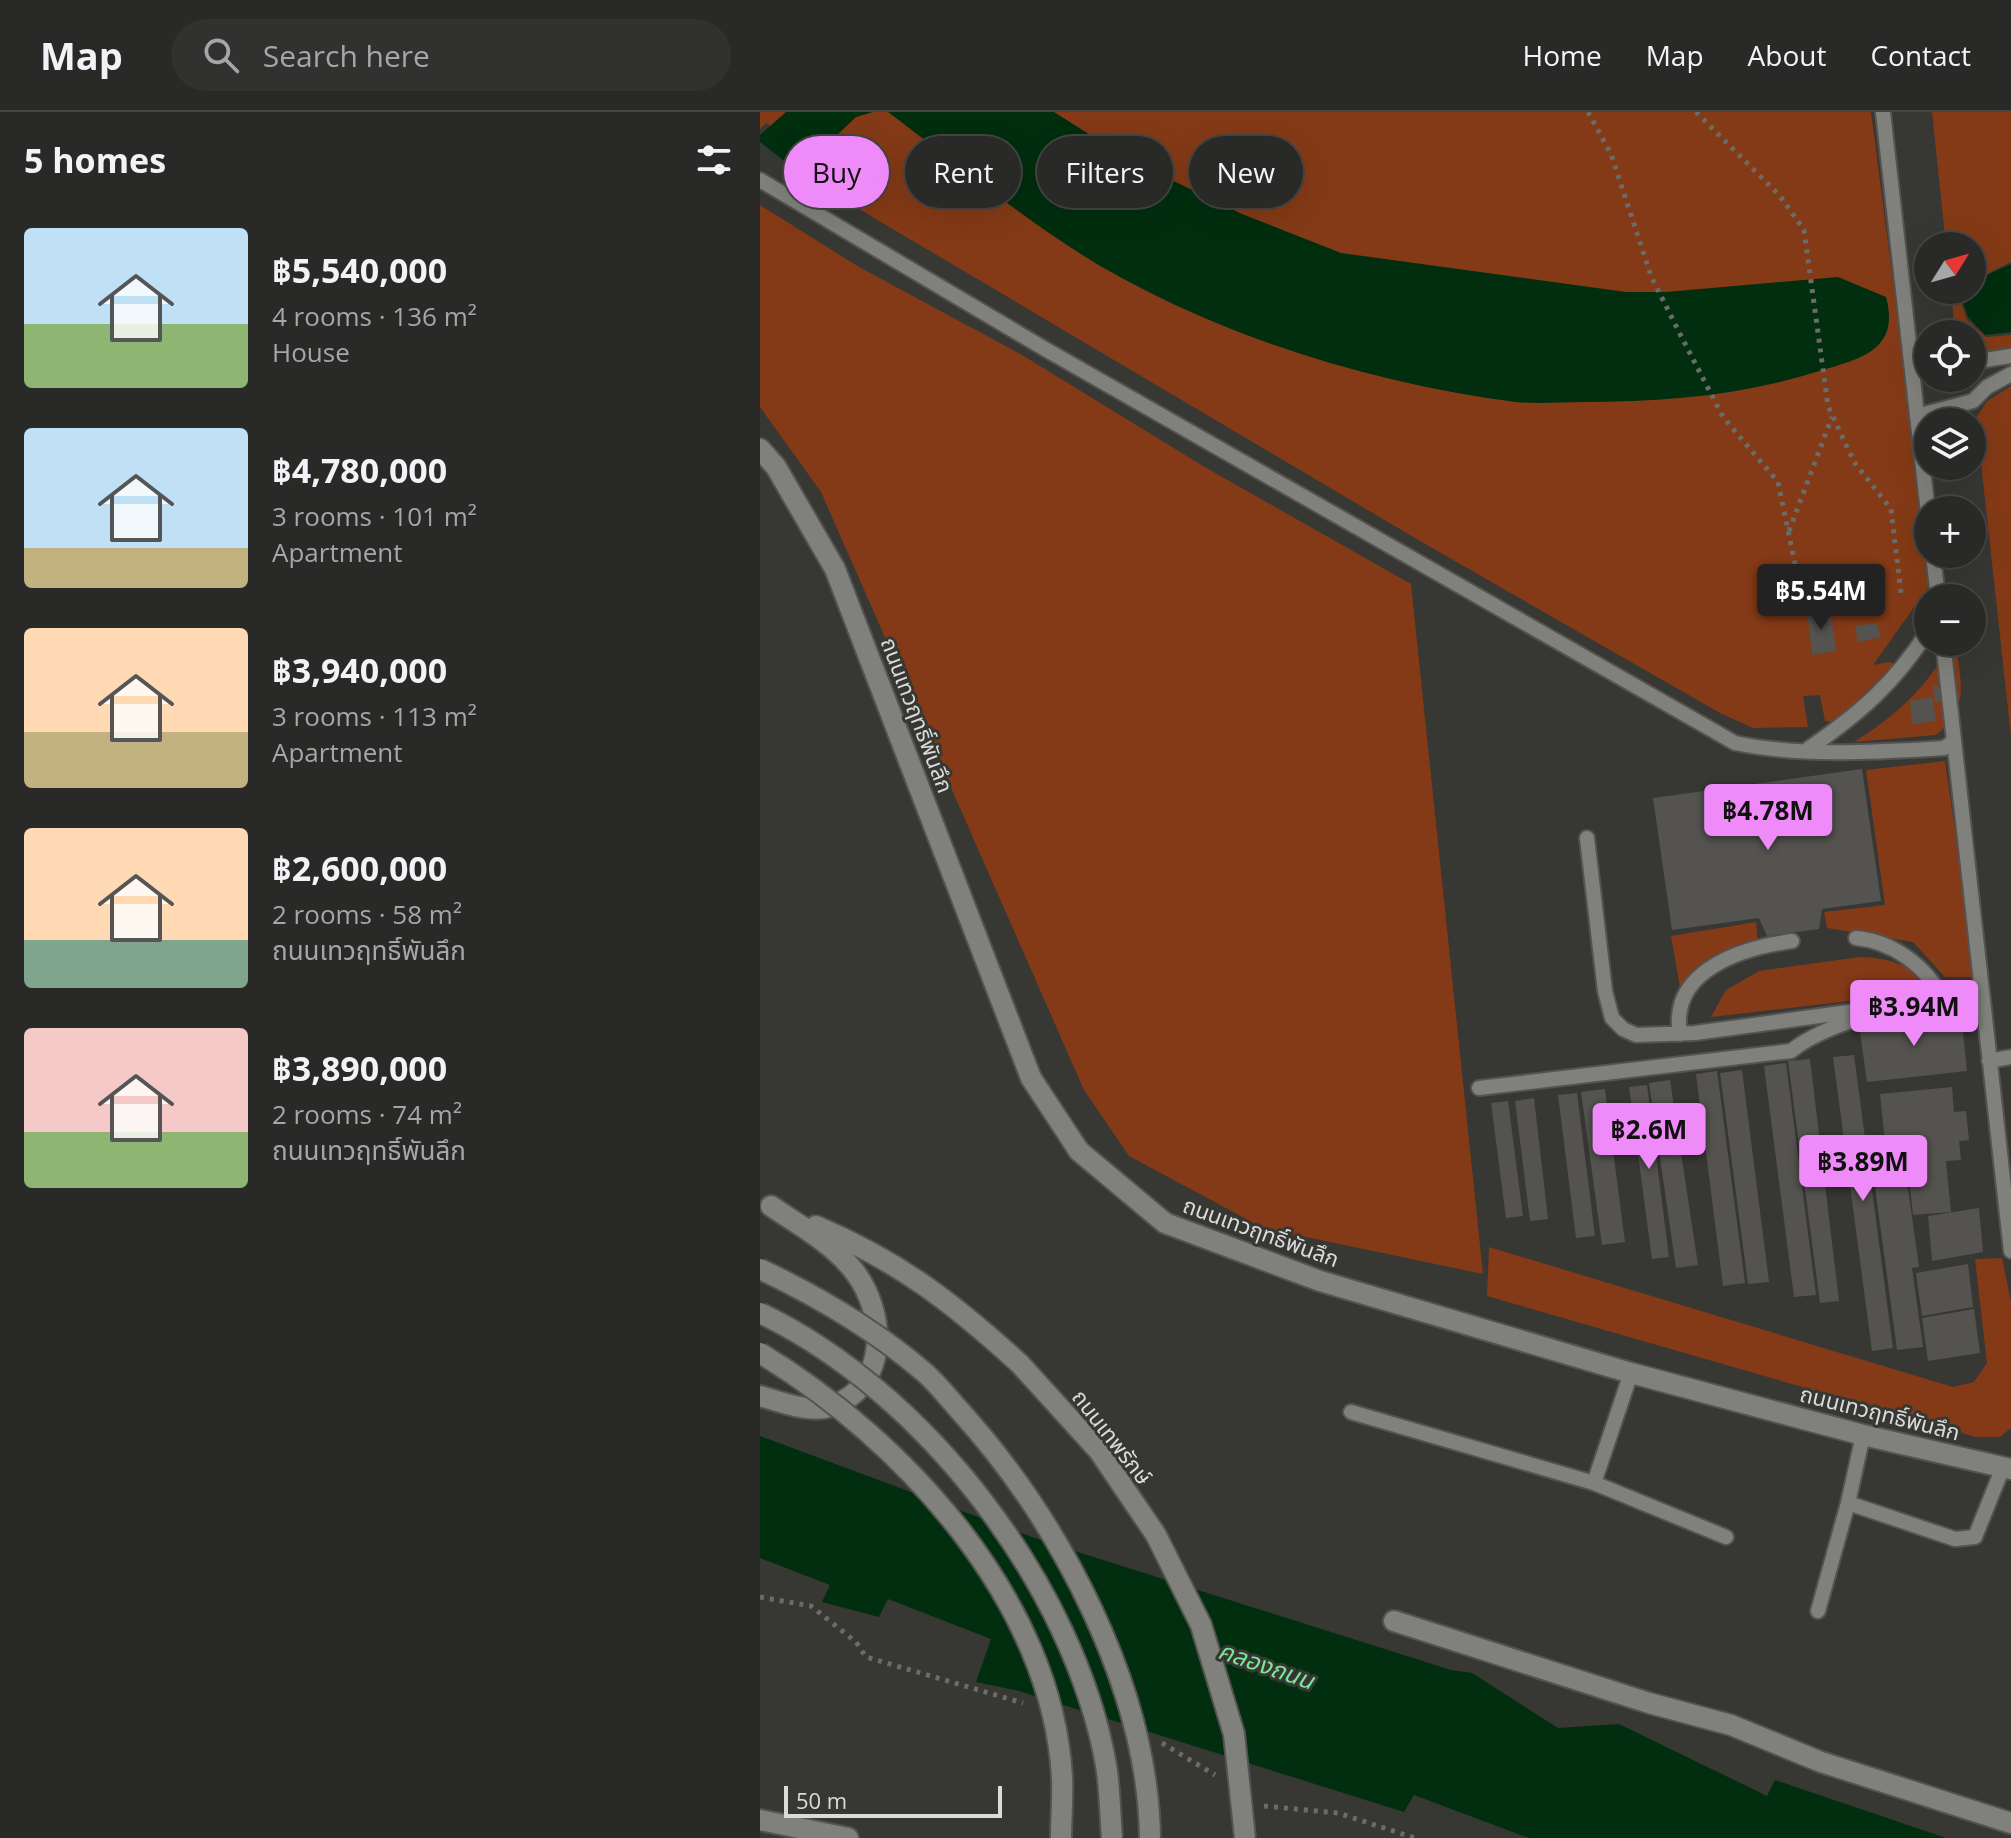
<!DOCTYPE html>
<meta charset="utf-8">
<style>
body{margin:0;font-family:"Open Sans","Noto Sans Thai",sans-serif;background:#31312f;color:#f1f3f6;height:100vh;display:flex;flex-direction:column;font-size:30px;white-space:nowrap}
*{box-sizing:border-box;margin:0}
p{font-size:26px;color:#a5a6a7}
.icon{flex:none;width:44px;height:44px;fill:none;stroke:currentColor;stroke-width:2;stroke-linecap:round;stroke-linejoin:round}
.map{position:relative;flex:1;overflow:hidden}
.sheet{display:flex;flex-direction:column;background:#292927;width:760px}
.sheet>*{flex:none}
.banner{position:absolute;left:24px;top:24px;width:760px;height:72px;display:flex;gap:16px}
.needle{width:52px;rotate:53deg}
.controls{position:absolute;left:1154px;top:120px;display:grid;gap:16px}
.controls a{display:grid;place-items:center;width:72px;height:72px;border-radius:50%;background:#292927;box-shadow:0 8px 32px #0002,0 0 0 2px #454544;font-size:40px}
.scale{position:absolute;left:24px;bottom:20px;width:218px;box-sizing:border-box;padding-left:8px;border:4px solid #dbdbda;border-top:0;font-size:22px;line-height:28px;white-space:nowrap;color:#dbdbda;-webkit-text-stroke:6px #373734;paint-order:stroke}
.price{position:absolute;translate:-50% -68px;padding:0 18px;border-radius:8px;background:#ee8bf8;color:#111;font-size:26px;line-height:52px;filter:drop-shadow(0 2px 4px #0008)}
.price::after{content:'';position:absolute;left:50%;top:48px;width:24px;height:18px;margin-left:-12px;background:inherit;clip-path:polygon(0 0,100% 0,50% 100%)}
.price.current{background:#222;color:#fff}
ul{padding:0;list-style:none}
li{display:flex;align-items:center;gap:24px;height:200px;padding:0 24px}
li span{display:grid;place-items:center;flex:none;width:224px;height:160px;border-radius:8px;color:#555}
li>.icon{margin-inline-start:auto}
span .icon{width:96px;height:96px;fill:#fffc;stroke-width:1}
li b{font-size:34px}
h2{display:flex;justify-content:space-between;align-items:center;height:96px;padding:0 24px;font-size:34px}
.chip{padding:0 28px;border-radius:36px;background:#292927;box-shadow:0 8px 32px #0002,0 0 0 2px #454544;font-size:28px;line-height:72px}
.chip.current{background:#ee8bf8;color:#111}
header{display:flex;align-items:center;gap:48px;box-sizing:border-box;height:112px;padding:0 40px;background:#292927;border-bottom:2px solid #454544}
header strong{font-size:38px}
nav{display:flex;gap:44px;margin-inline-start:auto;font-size:28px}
.search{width:560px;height:72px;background:#31312f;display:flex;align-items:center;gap:20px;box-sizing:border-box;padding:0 28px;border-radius:44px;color:#a5a6a7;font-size:30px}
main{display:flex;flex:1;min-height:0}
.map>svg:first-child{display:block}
.green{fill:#843a16}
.water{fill:#002e0f}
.building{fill:#545350}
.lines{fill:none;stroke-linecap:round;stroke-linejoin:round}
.lane-casing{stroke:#545351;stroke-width:18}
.street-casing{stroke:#545351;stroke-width:24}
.secondary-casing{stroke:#545351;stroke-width:24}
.path{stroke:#6b6b68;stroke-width:5;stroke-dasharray:4 6;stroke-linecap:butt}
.lane{stroke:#80807d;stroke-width:14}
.street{stroke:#80807d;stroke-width:20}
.secondary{stroke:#80807d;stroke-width:20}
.secondary-bridge-casing{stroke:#545351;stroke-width:24;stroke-linecap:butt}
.secondary-bridge{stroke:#80807d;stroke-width:20}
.labels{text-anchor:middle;stroke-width:6;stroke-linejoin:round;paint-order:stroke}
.street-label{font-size:22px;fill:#dbdbda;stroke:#373734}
.water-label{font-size:24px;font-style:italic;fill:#79e794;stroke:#373734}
</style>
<header>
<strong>Map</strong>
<div class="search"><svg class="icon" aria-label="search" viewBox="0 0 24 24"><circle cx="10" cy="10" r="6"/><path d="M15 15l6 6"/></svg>Search here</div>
<nav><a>Home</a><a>Map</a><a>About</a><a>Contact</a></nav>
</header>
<main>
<section class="sheet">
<h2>5 homes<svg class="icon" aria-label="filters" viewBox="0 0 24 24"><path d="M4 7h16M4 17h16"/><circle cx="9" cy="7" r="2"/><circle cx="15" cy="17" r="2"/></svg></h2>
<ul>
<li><span style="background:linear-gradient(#bfe0f5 60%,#8fb573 0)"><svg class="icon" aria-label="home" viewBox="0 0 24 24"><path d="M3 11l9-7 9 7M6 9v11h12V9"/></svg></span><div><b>฿5,540,000</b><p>4 rooms · 136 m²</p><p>House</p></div></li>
<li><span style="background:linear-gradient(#bfe0f5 75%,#c2b280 0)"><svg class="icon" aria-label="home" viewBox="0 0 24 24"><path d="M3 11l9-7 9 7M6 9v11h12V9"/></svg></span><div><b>฿4,780,000</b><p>3 rooms · 101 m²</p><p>Apartment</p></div></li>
<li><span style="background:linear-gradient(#ffd9b3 65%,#c2b280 0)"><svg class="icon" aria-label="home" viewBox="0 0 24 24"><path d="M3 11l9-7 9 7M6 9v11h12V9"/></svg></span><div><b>฿3,940,000</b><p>3 rooms · 113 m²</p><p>Apartment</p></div></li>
<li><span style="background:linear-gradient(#ffd9b3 70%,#7fa58c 0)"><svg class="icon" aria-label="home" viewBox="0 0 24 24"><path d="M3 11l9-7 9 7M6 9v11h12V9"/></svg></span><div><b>฿2,600,000</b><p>2 rooms · 58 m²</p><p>ถนนเทวฤทธิ์พันลึก</p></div></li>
<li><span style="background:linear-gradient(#f6c9c9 65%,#8fb573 0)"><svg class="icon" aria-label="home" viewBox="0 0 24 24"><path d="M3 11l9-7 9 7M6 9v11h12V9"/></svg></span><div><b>฿3,890,000</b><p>2 rooms · 74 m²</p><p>ถนนเทวฤทธิ์พันลึก</p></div></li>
</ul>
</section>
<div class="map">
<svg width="1251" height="1726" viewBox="0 0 1251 1726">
<rect width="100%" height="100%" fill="#373734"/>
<path class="green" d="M 0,0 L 1111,0 L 1172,470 L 1113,553 L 1130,550 L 1140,554 L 1075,610 L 1065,609 L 1060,583 L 1043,584 L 1048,615 L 993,616 L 960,601 L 660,429 L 77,84 L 49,61 L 49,54 L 60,43 L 6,11 L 0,17 Z
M 1172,0 L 1251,0 L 1251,150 L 1212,169 L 1212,134 L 1186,134 Z
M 0,93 L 99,155 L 262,243 L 443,354 L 651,472 L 723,1162 L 503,1116 L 369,1044 L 324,978 L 61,380 L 0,295 Z
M 1191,178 L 1197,178 L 1207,208 L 1226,225 L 1251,223 L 1251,236 L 1234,240 L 1212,235 L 1212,222 L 1195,222 Z
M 1251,274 L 1251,624 L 1216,306 L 1227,289 Z
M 1191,530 L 1196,530 C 1200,571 1211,594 1176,623 L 1094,630 C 1136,604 1169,574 1191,530 Z
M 1185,649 L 1216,865 L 1185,865 L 1153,830 L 1067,816 L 1064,800 L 1125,793 L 1106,658 Z
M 996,810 L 998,833 L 947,863 L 923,893 L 911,824 Z
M 1100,845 C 1134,846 1153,855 1177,879 L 951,905 L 966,878 L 999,859 Z
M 729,1135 L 1193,1275 L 1214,1270 L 1227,1251 L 1215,1147 L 1242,1146 L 1251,1190 L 1251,1316 L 1240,1325 L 1216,1325 L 727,1184 Z"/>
<path class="water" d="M 26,0 L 113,0 L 96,5 L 38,60 L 0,30 L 0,23 Z
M 128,0 L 294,0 L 370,48 L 482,102 L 581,141 L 866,180 L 906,180 L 1078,165 L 1126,185 C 1141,240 1098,247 1056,260 C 980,284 902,290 823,290 C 801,290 778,292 756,290 C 622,273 478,230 360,165 C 279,121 202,55 128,0 Z
M 1251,152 L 1251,220 L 1225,223 L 1208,205 L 1199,178 L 1212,178 L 1212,170 Z
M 0,1324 L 283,1429 L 691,1558 L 712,1561 L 798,1616 L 859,1612 L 1007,1684 L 1015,1668 L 1186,1726 L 769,1726 L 654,1683 L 644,1700 L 259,1579 L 216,1570 L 231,1527 L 128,1487 L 119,1505 L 62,1490 L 70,1473 L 0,1446 Z"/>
<path class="building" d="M 1070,497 L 1076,539 L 1052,543 L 1047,499 Z
M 1117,511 L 1121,525 L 1098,530 L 1095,514 Z
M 1173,574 L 1186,574 L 1187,589 L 1175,590 Z
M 1172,585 L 1176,609 L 1152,612 L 1150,589 Z
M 1102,657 L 1121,789 L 1062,797 L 1059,817 L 1007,824 L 999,806 L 912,818 L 893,686 Z
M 1201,901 L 1207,959 L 1107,970 L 1099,913 Z
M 1094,943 L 1133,1236 L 1112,1239 L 1073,945 Z
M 1050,947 L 1079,1189 L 1060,1191 L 1028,949 Z
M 1026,951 L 1056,1183 L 1034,1185 L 1004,954 Z
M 982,958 L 1009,1170 L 988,1172 L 960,961 Z
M 957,959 L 985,1171 L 963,1174 L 936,962 Z
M 910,968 L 938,1153 L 916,1156 L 889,971 Z
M 887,973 L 909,1145 L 892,1147 L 869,975 Z
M 1192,975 L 1194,1000 L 1206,999 L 1209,1028 L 1199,1029 L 1201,1048 L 1186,1049 L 1191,1100 L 1153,1103 L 1145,1028 L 1125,1030 L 1120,982 Z
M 845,977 L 865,1130 L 842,1133 L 821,980 Z
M 817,981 L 835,1124 L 816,1126 L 798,983 Z
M 774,986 L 788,1107 L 770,1109 L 755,989 Z
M 748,989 L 763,1104 L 746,1106 L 731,991 Z
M 1142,1034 L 1159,1155 L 1152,1156 L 1163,1235 L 1137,1238 L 1110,1038 Z
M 1219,1096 L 1223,1140 L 1172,1149 L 1168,1104 Z
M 1208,1152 L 1213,1195 L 1162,1204 L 1156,1161 Z
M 1214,1197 L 1220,1241 L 1168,1249 L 1162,1206 Z"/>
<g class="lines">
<g class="lane-casing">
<path id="lane" d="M 1123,0 L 1168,401
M 0,68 L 285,237 L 975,631 C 1042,645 1116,640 1184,636 L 1194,629
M 1150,243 L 1168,245
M 1212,250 L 1251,244
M 1157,304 L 1213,289 L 1227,275 L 1251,262
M 1173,442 L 1178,486
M 1183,530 L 1251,1139
M 1048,637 C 1099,602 1135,571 1168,519
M 827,726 L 845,879 L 852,906 L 863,917 L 876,923 L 935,921 L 1118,896
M 1096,826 C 1132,829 1166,854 1182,886
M 920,922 C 909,858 982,836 1032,829
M 1229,949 L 1251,945
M 719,976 L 1031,939 C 1075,904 1167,889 1221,880
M 591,1300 L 834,1371 L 966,1425
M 1103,1323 L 1088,1391 L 1195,1427 L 1215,1425 L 1243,1355
M 834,1371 L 871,1261
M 1058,1499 L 1088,1391"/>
</g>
<g class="street-casing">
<path id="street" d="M 0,337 L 16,355 L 75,457 L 271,966 L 319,1039 L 405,1111 L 560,1169 L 871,1261 L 1103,1323 L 1251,1357
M 634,1509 L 889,1591 L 971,1613 L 1061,1650 L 1251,1711
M 0,1708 L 88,1726"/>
</g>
<g class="secondary-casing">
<path id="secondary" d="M 56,1114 C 140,1150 192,1190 260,1252
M 0,1284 C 21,1290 50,1302 72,1294 C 130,1273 126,1200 94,1159 C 72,1131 40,1114 11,1094"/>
</g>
<path class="path" d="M 828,0 L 851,42 L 891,164 L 920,222 L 963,305 L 1018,370 L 1043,491
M 936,0 L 1020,84 L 1044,118 L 1068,294 L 1094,350 L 1131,397 L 1141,481
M 1029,419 L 1072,305
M 0,1485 L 51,1494 L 96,1530 L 106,1545 L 263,1591
M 402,1631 L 455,1663
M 504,1694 L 578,1701 L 655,1726"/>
<use href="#lane" class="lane"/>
<use href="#street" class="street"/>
<use href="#secondary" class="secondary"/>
<g class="secondary-bridge-casing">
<path id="secondary-bridge" d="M 0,1157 C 59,1185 115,1218 164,1260 C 178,1272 189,1287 201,1300 C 300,1410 388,1575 390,1726
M 0,1201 C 164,1279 314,1473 346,1653 C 350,1677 350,1702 352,1726
M 0,1241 C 144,1328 292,1489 302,1665 C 303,1685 301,1706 301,1726
M 260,1252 L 339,1339 L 396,1423 L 441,1513 L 474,1622 L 485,1726"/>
</g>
<use href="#secondary-bridge" class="secondary-bridge"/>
</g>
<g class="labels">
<g class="street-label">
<text transform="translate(157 603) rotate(69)" y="8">ถนนเทวฤทธิ์พันลึก</text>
<text transform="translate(501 1120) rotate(20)" y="8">ถนนเทวฤทธิ์พันลึก</text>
<text transform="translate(1120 1301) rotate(14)" y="8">ถนนเทวฤทธิ์พันลึก</text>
<text transform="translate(352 1325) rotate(52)" y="8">ถนนเทพรักษ์</text>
</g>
<g class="water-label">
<text transform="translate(506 1554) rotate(19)" y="8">คลองถนน</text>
</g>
</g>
</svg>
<div class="controls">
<a><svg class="needle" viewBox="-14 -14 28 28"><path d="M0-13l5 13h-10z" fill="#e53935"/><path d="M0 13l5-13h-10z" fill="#a5a6a7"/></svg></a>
<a><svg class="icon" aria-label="locate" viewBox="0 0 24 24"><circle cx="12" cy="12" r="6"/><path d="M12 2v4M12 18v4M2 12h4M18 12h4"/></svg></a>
<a><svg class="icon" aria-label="layers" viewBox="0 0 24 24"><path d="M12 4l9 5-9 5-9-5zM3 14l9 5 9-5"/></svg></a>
<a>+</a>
<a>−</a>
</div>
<div class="scale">50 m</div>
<b class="price current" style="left:1061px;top:520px">฿5.54M</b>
<b class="price" style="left:1008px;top:740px">฿4.78M</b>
<b class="price" style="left:1154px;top:936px">฿3.94M</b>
<b class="price" style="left:889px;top:1059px">฿2.6M</b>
<b class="price" style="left:1103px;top:1091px">฿3.89M</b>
<div class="banner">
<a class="chip current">Buy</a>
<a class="chip">Rent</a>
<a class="chip">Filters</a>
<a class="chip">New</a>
</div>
</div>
</main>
